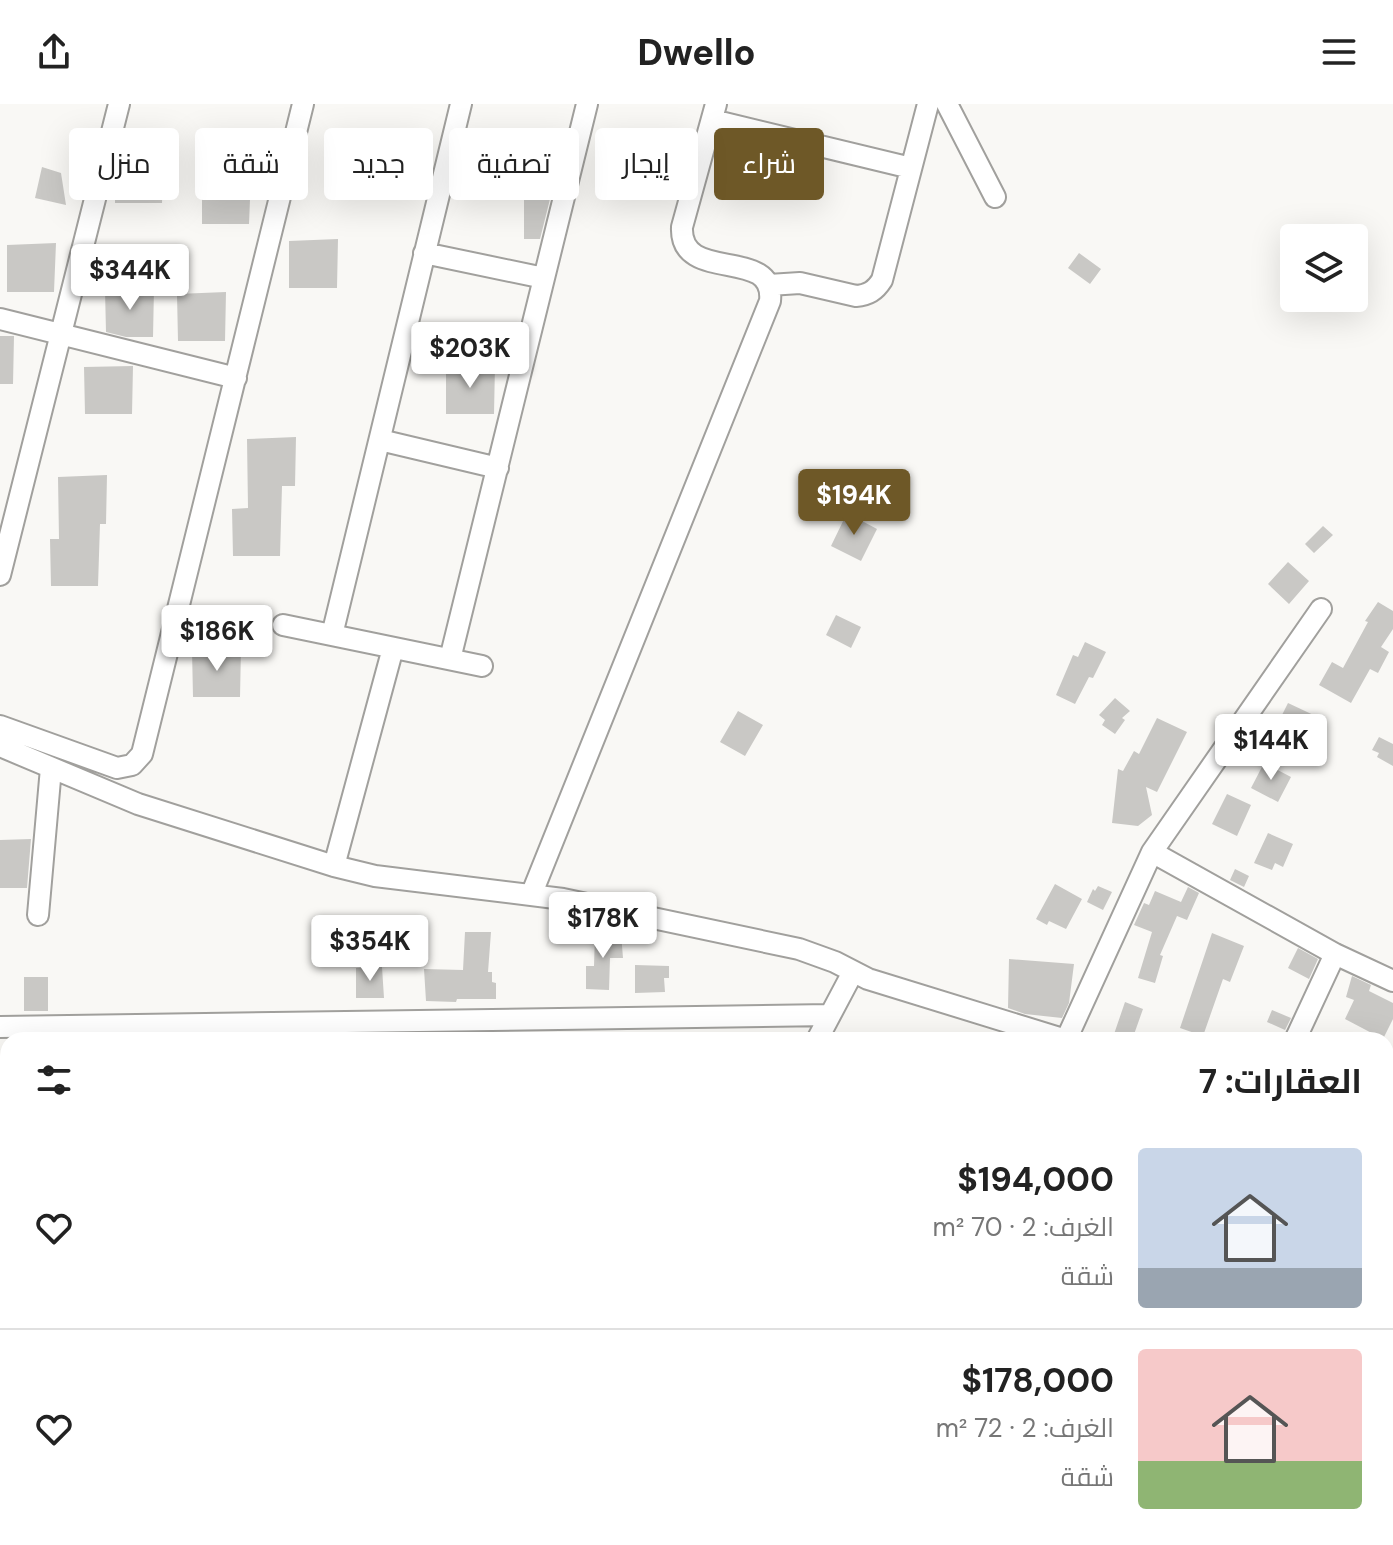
<!DOCTYPE html>
<html lang="ar">
<meta charset="utf-8">
<style>
body{margin:0;font-family:"DM Sans",Cairo,sans-serif;background:#f2f2f2;color:#222;direction:rtl;height:100vh;display:flex;flex-direction:column;font-size:30px;white-space:nowrap}
*{box-sizing:border-box;margin:0}
p{font-size:26px;color:#767676}
.icon{flex:none;width:44px;height:44px;fill:none;stroke:currentColor;stroke-width:2;stroke-linecap:round;stroke-linejoin:round}
.map{position:relative;flex:1;overflow:hidden;direction:ltr}
.side{position:absolute;left:0px;top:928px;width:1394px;height:514px;display:flex;flex-direction:column;background:#fff;border-radius:24px 24px 0 0;box-shadow:0 8px 32px #0002;direction:rtl}
.side>*{flex:none}
.banner{position:absolute;left:24px;top:24px;width:800px;height:72px;direction:rtl;display:flex;gap:16px}
.fabs{position:absolute;left:1280px;top:120px;display:grid;gap:16px}
.fabs a{display:grid;place-items:center;width:88px;height:88px;border-radius:8px;background:#fff;box-shadow:0 8px 32px #0002;font-size:40px}
.price{position:absolute;translate:-50% -68px;padding:0 18px;border-radius:8px;background:#fff;color:#222;font-size:26px;line-height:52px;filter:drop-shadow(0 2px 4px #0008)}
.price::after{content:'';position:absolute;left:50%;top:48px;width:24px;height:18px;margin-left:-12px;background:inherit;clip-path:polygon(0 0,100% 0,50% 100%)}
.price.selected{background:#6e5827;color:#fff}
ul{padding:0;list-style:none}
li{display:flex;align-items:center;gap:24px;height:200px;padding:0 32px}
li+li{border-top:2px solid #e0e0e0}
li span{display:grid;place-items:center;flex:none;width:224px;height:160px;border-radius:8px;color:#555}
li>.icon{margin-inline-start:auto}
span .icon{width:96px;height:96px;fill:#fffc;stroke-width:1}
li b{font-size:34px}
h2{display:flex;justify-content:space-between;align-items:center;height:96px;padding:0 32px;font-size:34px}
.chip{padding:0 28px;border-radius:8px;background:#fff;box-shadow:0 8px 32px #0002;font-size:28px;line-height:72px}
.chip.selected{background:#6e5827;color:#fff}
header{display:flex;justify-content:space-between;align-items:center;height:104px;padding:0 32px;background:#fff;font-size:36px;font-weight:800}
.map>svg:first-child{display:block}
.building{fill:#c9c8c5}
.lines{fill:none;stroke-linecap:round;stroke-linejoin:round}
.minor-casing{stroke:#a1a09d;stroke-width:24}
.minor{stroke:#fff;stroke-width:20}
</style>
<header><svg class="icon" aria-label="menu" viewBox="0 0 24 24"><path d="M4 6h16M4 12h16M4 18h16"/></svg>Dwello<svg class="icon" aria-label="share" viewBox="0 0 24 24"><path d="M12 15V3M7 8l5-5 5 5M5 13v7h14v-7"/></svg></header>
<div class="map">
<svg width="1393" height="1441" viewBox="0 0 1393 1441">
<rect width="100%" height="100%" fill="#f9f8f5"/>
<path class="building" d="M 164,50 L 162,99 L 115,99 L 115,70 L 119,52 Z
M 42,63 L 61,69 L 66,101 L 35,94 Z
M 251,71 L 249,120 L 202,120 L 202,73 Z
M 552,87 L 540,135 L 524,135 L 524,88 Z
M 338,135 L 337,184 L 289,184 L 289,137 Z
M 56,139 L 54,188 L 7,188 L 7,141 Z
M 1079,149 L 1101,165 L 1090,180 L 1068,164 Z
M 154,184 L 153,233 L 126,233 L 106,228 L 105,186 Z
M 226,188 L 225,237 L 178,237 L 177,190 Z
M 0,232 L 14,232 L 13,280 L 0,280 Z
M 495,261 L 494,310 L 446,310 L 446,263 Z
M 133,262 L 132,310 L 85,310 L 84,263 Z
M 296,333 L 295,382 L 282,382 L 280,452 L 233,452 L 232,405 L 248,404 L 247,335 Z
M 107,371 L 106,420 L 100,420 L 98,482 L 51,482 L 50,435 L 59,435 L 58,373 Z
M 847,409 L 877,425 L 861,457 L 831,442 Z
M 1323,422 L 1333,431 L 1314,449 L 1305,440 Z
M 1288,458 L 1309,477 L 1289,500 L 1268,480 Z
M 1378,498 L 1393,507 L 1393,525 L 1381,543 L 1389,548 L 1378,569 L 1370,565 L 1351,599 L 1319,581 L 1332,558 L 1343,564 L 1368,518 L 1365,517 Z
M 836,511 L 861,523 L 851,544 L 826,531 Z
M 1085,538 L 1106,548 L 1093,574 L 1089,573 L 1075,600 L 1056,591 L 1073,551 L 1078,553 Z
M 241,544 L 240,593 L 193,593 L 192,546 Z
M 1115,594 L 1130,607 L 1122,614 L 1125,616 L 1115,630 L 1102,621 L 1105,616 L 1099,611 Z
M 1288,599 L 1322,615 L 1313,634 L 1307,631 L 1299,647 L 1271,633 Z
M 738,607 L 763,621 L 745,652 L 720,638 Z
M 1157,614 L 1187,628 L 1157,688 L 1146,683 L 1152,711 L 1138,722 L 1112,719 L 1118,665 L 1123,667 L 1134,647 L 1139,650 Z
M 1379,633 L 1393,640 L 1393,662 L 1377,653 L 1379,649 L 1372,646 Z
M 1264,659 L 1291,673 L 1278,698 L 1251,684 Z
M 1227,690 L 1251,701 L 1237,732 L 1212,720 Z
M 1268,729 L 1293,740 L 1283,763 L 1275,759 L 1272,766 L 1254,759 Z
M 31,735 L 27,784 L 0,784 L 0,736 Z
M 1235,765 L 1249,772 L 1244,783 L 1230,776 Z
M 1055,780 L 1082,795 L 1066,825 L 1049,817 L 1047,821 L 1036,815 Z
M 1098,782 L 1112,788 L 1103,806 L 1087,798 L 1093,785 L 1095,787 Z
M 1188,783 L 1199,789 L 1187,816 L 1177,812 L 1160,851 L 1163,852 L 1155,879 L 1138,874 L 1152,828 L 1134,821 L 1144,799 L 1149,801 L 1155,787 L 1181,798 Z
M 465,828 L 491,828 L 488,868 L 492,868 L 492,878 L 496,879 L 496,895 L 457,895 L 456,898 L 426,897 L 424,865 L 463,866 Z
M 621,829 L 623,854 L 610,854 L 609,886 L 586,885 L 586,862 L 594,862 L 595,830 Z
M 1212,829 L 1244,842 L 1230,878 L 1223,875 L 1203,932 L 1180,924 Z
M 1298,844 L 1318,855 L 1309,875 L 1288,864 Z
M 1009,855 L 1074,860 L 1069,899 L 1062,914 L 1025,910 L 1008,904 Z
M 635,861 L 669,862 L 669,874 L 664,874 L 665,888 L 635,889 Z
M 382,863 L 384,894 L 356,894 L 356,864 Z
M 1352,872 L 1371,881 L 1369,887 L 1393,899 L 1393,915 L 1383,935 L 1345,915 L 1354,896 L 1346,893 Z
M 24,873 L 48,873 L 48,907 L 24,907 Z
M 1125,898 L 1143,905 L 1132,936 L 1112,936 Z
M 1272,906 L 1291,914 L 1285,926 L 1267,918 Z"/>
<g class="lines">
<g class="minor-casing">
<path id="minor" d="M 947,0 L 995,93
M 712,16 L 911,64
M 424,149 L 544,174
M 769,181 L 800,179 L 856,192 C 868,191 875,187 882,176 L 928,0
M 0,215 L 236,274
M 380,336 L 498,364
M 0,471 L 119,0
M 283,521 L 482,562
M 332,531 L 461,0
M 450,555 L 587,0
M 0,622 L 117,664 L 132,661 L 142,650 L 303,0
M 0,642 L 138,700 L 334,762 L 375,772 L 563,795 L 799,845 L 835,858 L 868,875 L 1066,936
M 1152,748 L 1335,850 L 1393,877
M 334,762 L 393,544
M 532,789 L 770,197 C 776,141 679,181 682,123 L 716,0
M 38,811 L 51,664
M 0,923 L 830,911
M 817,936 L 853,868
M 1066,936 L 1152,748 L 1321,505
M 1295,936 L 1335,850
M 1386,1046 L 1393,1048
M 0,1063 L 8,1063
M 1386,1150 L 1393,1134
M 0,1238 L 8,1238
M 0,1417 L 8,1417
M 915,1434 L 930,1441
M 383,1441 L 393,1434
M 749,1441 L 752,1434
M 850,1441 L 853,1434
M 1072,1441 L 1075,1434
M 1262,1441 L 1265,1434"/>
</g>
<use href="#minor" class="minor"/>
</g>
</svg>
<div class="fabs">
<a><svg class="icon" aria-label="layers" viewBox="0 0 24 24"><path d="M12 4l9 5-9 5-9-5zM3 14l9 5 9-5"/></svg></a>
</div>
<b class="price" style="left:130px;top:208px">$344K</b>
<b class="price" style="left:470px;top:286px">$203K</b>
<b class="price selected" style="left:854px;top:433px">$194K</b>
<b class="price" style="left:217px;top:569px">$186K</b>
<b class="price" style="left:1271px;top:678px">$144K</b>
<b class="price" style="left:603px;top:856px">$178K</b>
<b class="price" style="left:370px;top:879px">$354K</b>
<div class="banner">
<a class="chip selected">شراء</a>
<a class="chip">إيجار</a>
<a class="chip">تصفية</a>
<a class="chip">جديد</a>
<a class="chip">شقة</a>
<a class="chip">منزل</a>
</div>
<section class="side">
<h2>العقارات: 7<svg class="icon" aria-label="filters" viewBox="0 0 24 24"><path d="M4 7h16M4 17h16"/><circle cx="9" cy="7" r="2"/><circle cx="15" cy="17" r="2"/></svg></h2>
<ul>
<li><span style="background:linear-gradient(#c9d6e8 75%,#9aa5b1 0)"><svg class="icon" aria-label="home" viewBox="0 0 24 24"><path d="M3 11l9-7 9 7M6 9v11h12V9"/></svg></span><div><b>$194,000</b><p>الغرف: 2 · 70 m²</p><p>شقة</p></div><svg class="icon" aria-label="heart" viewBox="0 0 24 24"><path d="M12 20l-8-8c-3-5 5-10 8-4 3-6 11-1 8 4z"/></svg></li>
<li><span style="background:linear-gradient(#f6c9c9 70%,#8fb573 0)"><svg class="icon" aria-label="home" viewBox="0 0 24 24"><path d="M3 11l9-7 9 7M6 9v11h12V9"/></svg></span><div><b>$178,000</b><p>الغرف: 2 · 72 m²</p><p>شقة</p></div><svg class="icon" aria-label="heart" viewBox="0 0 24 24"><path d="M12 20l-8-8c-3-5 5-10 8-4 3-6 11-1 8 4z"/></svg></li>
</ul>
</section>
</div>
